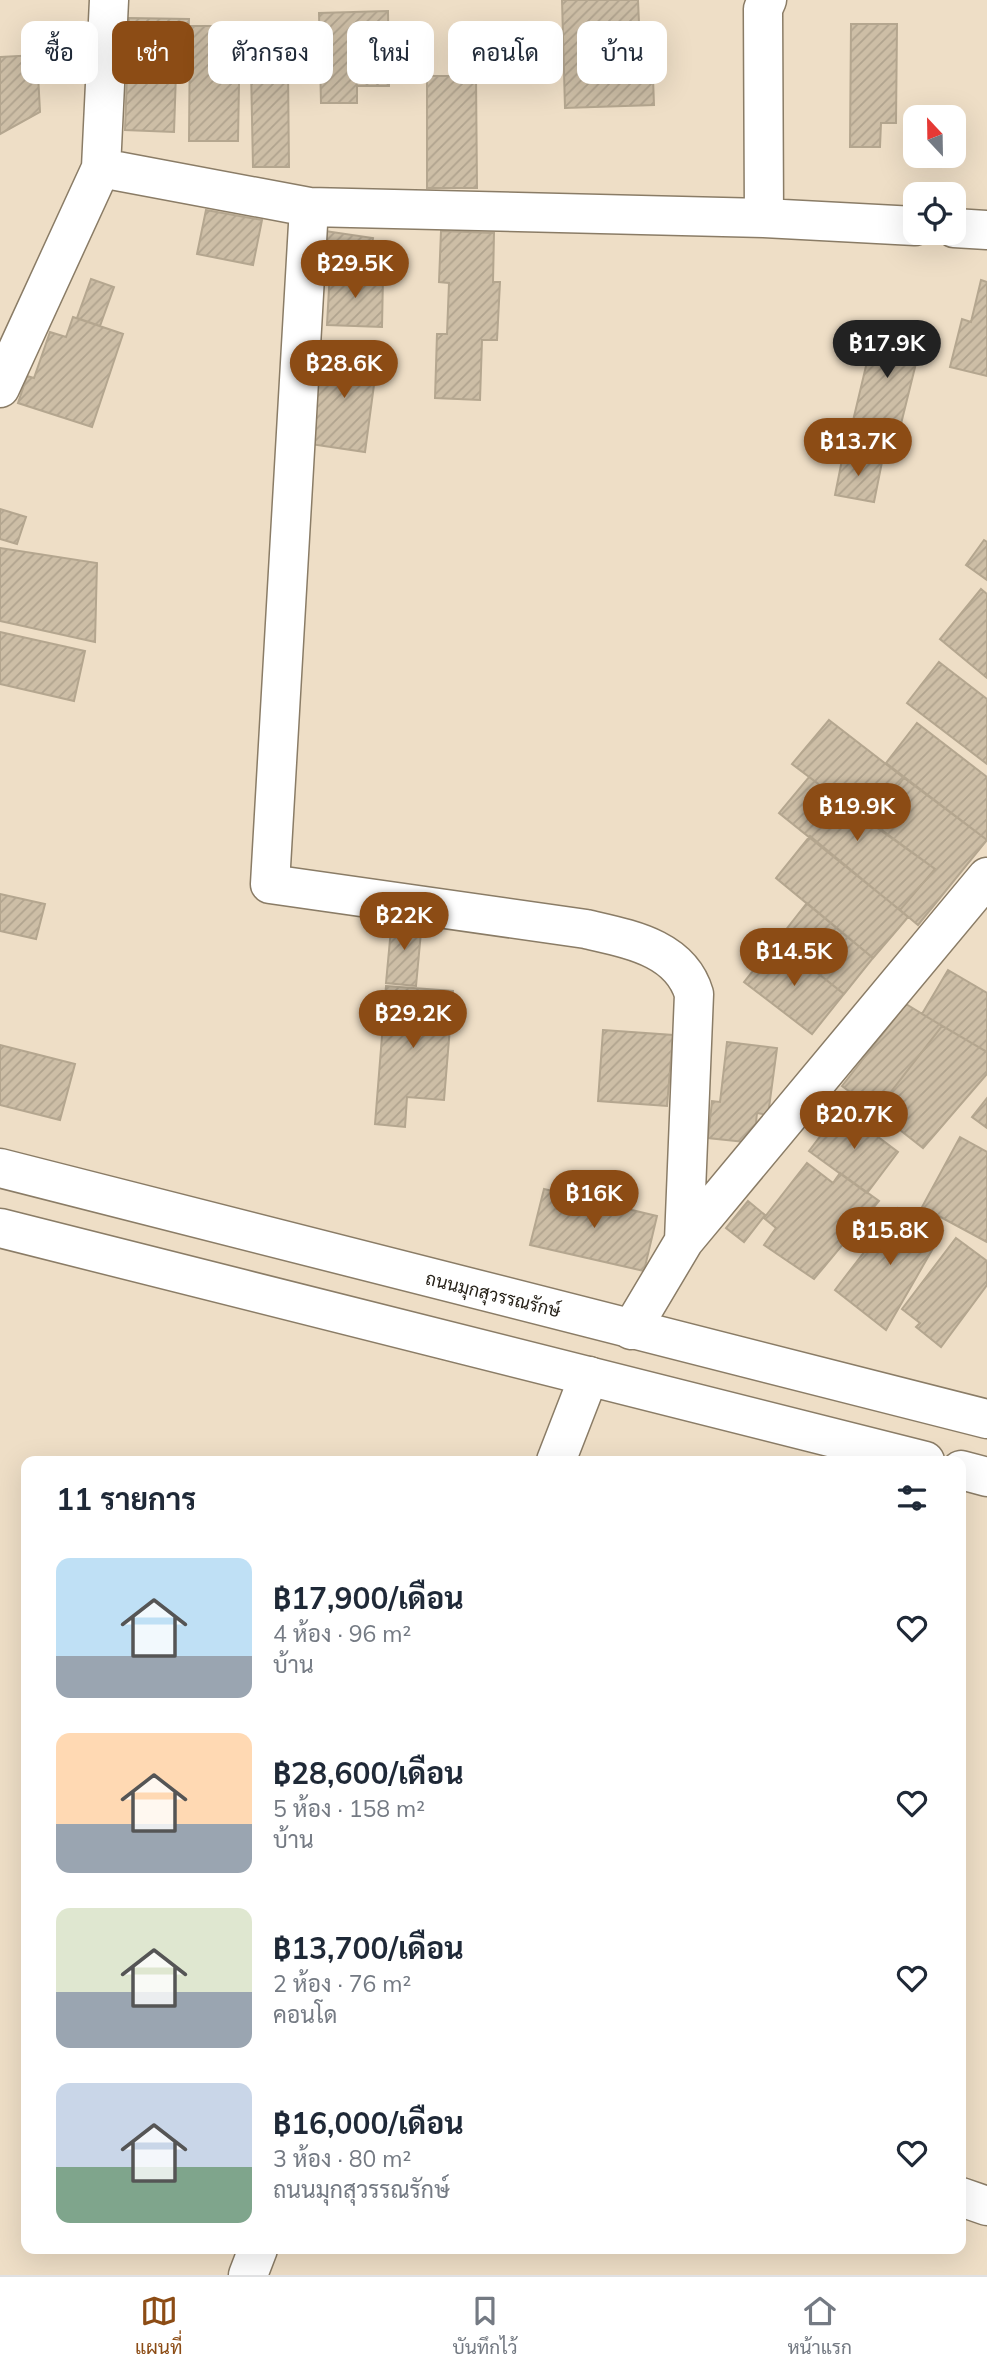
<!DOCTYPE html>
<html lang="th">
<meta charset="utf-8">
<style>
body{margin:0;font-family:Mulish,Sarabun,sans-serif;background:#f2f2f3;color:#1f2937;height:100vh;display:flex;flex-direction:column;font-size:26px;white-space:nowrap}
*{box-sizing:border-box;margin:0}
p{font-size:23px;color:#747a83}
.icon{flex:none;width:38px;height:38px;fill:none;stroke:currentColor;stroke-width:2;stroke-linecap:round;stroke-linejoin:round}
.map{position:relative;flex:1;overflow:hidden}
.side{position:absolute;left:21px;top:1456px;width:945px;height:798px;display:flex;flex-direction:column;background:#fff;border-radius:14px;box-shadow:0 7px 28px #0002}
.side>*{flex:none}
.hud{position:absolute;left:21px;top:21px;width:945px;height:63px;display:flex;gap:14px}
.needle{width:46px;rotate:338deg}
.buttons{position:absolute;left:903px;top:105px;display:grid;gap:14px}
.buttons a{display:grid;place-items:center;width:63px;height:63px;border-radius:14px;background:#fff;box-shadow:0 7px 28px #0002;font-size:35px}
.price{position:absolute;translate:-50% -60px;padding:0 16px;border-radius:24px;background:#8c4c15;color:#fff;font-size:23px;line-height:46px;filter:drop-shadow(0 2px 4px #0008)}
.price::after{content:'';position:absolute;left:50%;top:42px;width:21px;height:16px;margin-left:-10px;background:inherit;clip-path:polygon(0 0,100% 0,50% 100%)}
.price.current{background:#222;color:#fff}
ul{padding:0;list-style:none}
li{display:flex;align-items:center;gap:21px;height:175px;padding:0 35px}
li span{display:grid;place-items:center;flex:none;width:196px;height:140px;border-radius:14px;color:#555}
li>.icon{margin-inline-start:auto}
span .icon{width:84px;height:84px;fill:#fffc;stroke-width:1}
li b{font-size:30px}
h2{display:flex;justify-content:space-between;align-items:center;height:84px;padding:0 35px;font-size:30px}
.tag{padding:0 24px;border-radius:14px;background:#fff;box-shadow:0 7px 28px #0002;font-size:24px;line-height:63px}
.tag.current{background:#8c4c15;color:#fff}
.tab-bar{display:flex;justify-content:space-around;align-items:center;height:98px;border-top:2px solid #e0e1e3;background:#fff;font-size:19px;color:#747a83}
.tab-bar a{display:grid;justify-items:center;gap:4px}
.tab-bar .current{color:#8c4c15}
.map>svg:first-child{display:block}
.building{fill:url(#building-hatch);stroke:#b4a68f;stroke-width:2}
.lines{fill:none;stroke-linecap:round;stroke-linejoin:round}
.minor-casing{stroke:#8a7c66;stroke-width:41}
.major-casing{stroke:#8a7c66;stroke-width:41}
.minor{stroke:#fff;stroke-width:38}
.major{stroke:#fff;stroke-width:38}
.labels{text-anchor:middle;stroke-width:6;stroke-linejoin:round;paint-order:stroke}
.street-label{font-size:18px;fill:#241f16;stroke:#fff}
</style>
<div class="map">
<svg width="987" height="2275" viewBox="0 0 987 2275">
<defs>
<pattern id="building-hatch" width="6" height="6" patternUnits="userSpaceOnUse" patternTransform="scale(1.75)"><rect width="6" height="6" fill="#cdbea6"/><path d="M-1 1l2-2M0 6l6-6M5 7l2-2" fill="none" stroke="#b0a38e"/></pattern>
</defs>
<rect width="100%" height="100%" fill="#eedec6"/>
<path class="building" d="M 562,0 L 638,0 L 639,23 L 651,23 L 654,105 L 565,108 Z
M 388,11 L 389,86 L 357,86 L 357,103 L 321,103 L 319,13 Z
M 129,18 L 189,19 L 187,73 L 176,73 L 174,132 L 125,130 Z
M 55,22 L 88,22 L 87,62 L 53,61 Z
M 851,24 L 897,24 L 896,123 L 881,123 L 880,147 L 850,147 Z
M 190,26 L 240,26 L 238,141 L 189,141 Z
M 37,55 L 40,112 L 0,134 L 0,57 Z
M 288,68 L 289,167 L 253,167 L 251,69 Z
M 427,76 L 476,76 L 477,188 L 427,188 Z
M 206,210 L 262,220 L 253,265 L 197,254 Z
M 325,231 L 373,238 L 367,275 L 320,269 Z
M 441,231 L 494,233 L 493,282 L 500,282 L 497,340 L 482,340 L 480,400 L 435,398 L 437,334 L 447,334 L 449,283 L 439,282 Z
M 330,270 L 383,277 L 382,327 L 327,325 Z
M 91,279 L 114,287 L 100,326 L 77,318 Z
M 981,280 L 987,282 L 987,376 L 950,367 L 962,319 L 971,322 Z
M 73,317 L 123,334 L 92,427 L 18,403 L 27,376 L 34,378 L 50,332 L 66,337 Z
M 876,324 L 923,335 L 898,436 L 852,425 Z
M 322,348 L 378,355 L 365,452 L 310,444 Z
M 843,455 L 882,462 L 874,502 L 835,495 Z
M 0,509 L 26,517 L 17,544 L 0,539 Z
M 984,540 L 987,542 L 987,580 L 966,565 Z
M 0,548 L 97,563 L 95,642 L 0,621 Z
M 981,589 L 987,594 L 987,678 L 940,639 Z
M 0,632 L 85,651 L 74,701 L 0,684 Z
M 939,662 L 987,699 L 987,764 L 907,703 Z
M 829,720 L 904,778 L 869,822 L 792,764 Z
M 917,723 L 987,777 L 987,840 L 886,763 Z
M 809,777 L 935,869 L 900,910 L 779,813 Z
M 904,778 L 987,840 L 918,925 L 900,910 L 935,869 L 869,822 Z
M 810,836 L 908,917 L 873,958 L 776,878 Z
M 0,894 L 45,904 L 36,939 L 0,931 Z
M 807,903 L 873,958 L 844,994 L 777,941 Z
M 392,918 L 422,921 L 416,986 L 386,983 Z
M 777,941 L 844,994 L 812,1034 L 744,982 Z
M 948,970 L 987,993 L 987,1052 L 922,1014 Z
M 386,986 L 453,991 L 444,1100 L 407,1097 L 405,1127 L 375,1124 Z
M 906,1004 L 942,1026 L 876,1111 L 842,1086 Z
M 942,1026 L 987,1052 L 987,1074 L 923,1148 L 876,1111 Z
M 603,1030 L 673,1035 L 667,1106 L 598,1101 Z
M 727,1042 L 777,1048 L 768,1115 L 757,1113 L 754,1143 L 708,1138 L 712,1101 L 720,1102 Z
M 0,1045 L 75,1064 L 60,1120 L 0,1105 Z
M 987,1098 L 987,1128 L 972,1117 Z
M 841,1109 L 898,1152 L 867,1193 L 809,1151 Z
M 960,1137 L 987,1152 L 987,1242 L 922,1207 Z
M 807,1163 L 833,1183 L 840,1173 L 879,1201 L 814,1279 L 764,1245 L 776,1228 L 764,1218 Z
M 544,1189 L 657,1216 L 644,1271 L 530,1245 Z
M 748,1201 L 765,1215 L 744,1242 L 726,1228 Z
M 898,1208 L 943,1231 L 886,1330 L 835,1290 Z
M 956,1238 L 987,1261 L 987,1285 L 941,1347 L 916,1327 L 920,1323 L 902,1309 Z"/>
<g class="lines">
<g class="minor-casing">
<path id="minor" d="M 101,168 L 309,207 L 764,218 L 915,226
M 309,207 L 270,884 L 586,929 C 628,939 680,947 694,994 L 684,1241
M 764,218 L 763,9 L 767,0
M 954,228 L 987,230
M 0,388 L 101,168 L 109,0
M 631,1330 L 684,1241 L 987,877
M 556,1461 L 589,1376
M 961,2197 L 987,2206
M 248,2275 L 258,2249"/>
</g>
<g class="major-casing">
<path id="major" d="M 0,1168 L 987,1419
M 0,1228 L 925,1461
M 961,1470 L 987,1477"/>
</g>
<use href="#minor" class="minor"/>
<use href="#major" class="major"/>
</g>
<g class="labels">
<g class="street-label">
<text transform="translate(493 1295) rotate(14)" y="6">ถนนมุกสุวรรณรักษ์</text>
</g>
</g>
</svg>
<div class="buttons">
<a><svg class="needle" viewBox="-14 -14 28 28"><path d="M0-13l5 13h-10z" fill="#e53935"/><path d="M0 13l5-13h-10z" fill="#747a83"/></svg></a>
<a><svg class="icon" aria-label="locate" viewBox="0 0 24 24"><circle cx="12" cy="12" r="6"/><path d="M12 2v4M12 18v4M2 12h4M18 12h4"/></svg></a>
</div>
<b class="price" style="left:355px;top:300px">฿29.5K</b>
<b class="price current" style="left:887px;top:380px">฿17.9K</b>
<b class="price" style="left:344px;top:400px">฿28.6K</b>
<b class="price" style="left:858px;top:478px">฿13.7K</b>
<b class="price" style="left:857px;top:843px">฿19.9K</b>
<b class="price" style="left:404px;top:952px">฿22K</b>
<b class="price" style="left:794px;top:988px">฿14.5K</b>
<b class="price" style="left:413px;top:1050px">฿29.2K</b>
<b class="price" style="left:854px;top:1151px">฿20.7K</b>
<b class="price" style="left:594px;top:1230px">฿16K</b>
<b class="price" style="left:890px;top:1267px">฿15.8K</b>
<div class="hud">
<a class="tag">ซื้อ</a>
<a class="tag current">เช่า</a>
<a class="tag">ตัวกรอง</a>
<a class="tag">ใหม่</a>
<a class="tag">คอนโด</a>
<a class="tag">บ้าน</a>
</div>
<section class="side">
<h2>11 รายการ<svg class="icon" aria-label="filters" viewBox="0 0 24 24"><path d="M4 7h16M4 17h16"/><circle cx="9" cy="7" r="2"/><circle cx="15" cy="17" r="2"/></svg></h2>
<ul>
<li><span style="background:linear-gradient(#bfe0f5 70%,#9aa5b1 0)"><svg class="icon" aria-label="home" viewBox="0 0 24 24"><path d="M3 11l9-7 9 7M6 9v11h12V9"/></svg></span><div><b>฿17,900/เดือน</b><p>4 ห้อง · 96 m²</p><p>บ้าน</p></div><svg class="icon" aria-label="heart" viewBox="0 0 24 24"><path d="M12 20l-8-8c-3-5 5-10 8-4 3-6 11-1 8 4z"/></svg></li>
<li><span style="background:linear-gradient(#ffd9b3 65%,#9aa5b1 0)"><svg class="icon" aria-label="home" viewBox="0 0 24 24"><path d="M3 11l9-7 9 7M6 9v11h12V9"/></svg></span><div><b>฿28,600/เดือน</b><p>5 ห้อง · 158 m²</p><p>บ้าน</p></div><svg class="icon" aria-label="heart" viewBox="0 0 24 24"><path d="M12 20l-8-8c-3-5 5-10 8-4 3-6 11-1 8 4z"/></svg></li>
<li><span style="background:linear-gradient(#dfe7d0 60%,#9aa5b1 0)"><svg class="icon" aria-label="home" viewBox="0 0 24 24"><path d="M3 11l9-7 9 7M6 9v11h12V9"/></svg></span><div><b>฿13,700/เดือน</b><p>2 ห้อง · 76 m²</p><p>คอนโด</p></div><svg class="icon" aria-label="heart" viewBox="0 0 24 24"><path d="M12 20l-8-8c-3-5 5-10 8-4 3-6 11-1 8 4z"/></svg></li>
<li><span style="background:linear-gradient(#c9d6e8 60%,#7fa58c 0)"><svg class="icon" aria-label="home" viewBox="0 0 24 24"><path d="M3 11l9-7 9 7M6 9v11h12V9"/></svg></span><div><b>฿16,000/เดือน</b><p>3 ห้อง · 80 m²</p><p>ถนนมุกสุวรรณรักษ์</p></div><svg class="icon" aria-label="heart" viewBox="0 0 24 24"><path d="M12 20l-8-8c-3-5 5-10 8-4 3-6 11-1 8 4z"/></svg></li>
</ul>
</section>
</div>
<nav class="tab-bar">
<a class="current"><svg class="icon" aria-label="map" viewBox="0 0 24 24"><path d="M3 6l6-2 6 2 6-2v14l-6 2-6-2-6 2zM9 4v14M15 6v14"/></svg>แผนที่</a>
<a><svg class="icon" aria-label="saved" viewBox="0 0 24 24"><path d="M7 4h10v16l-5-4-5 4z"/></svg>บันทึกไว้</a>
<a><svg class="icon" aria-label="home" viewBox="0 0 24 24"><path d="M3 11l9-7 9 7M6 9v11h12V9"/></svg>หน้าแรก</a>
</nav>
